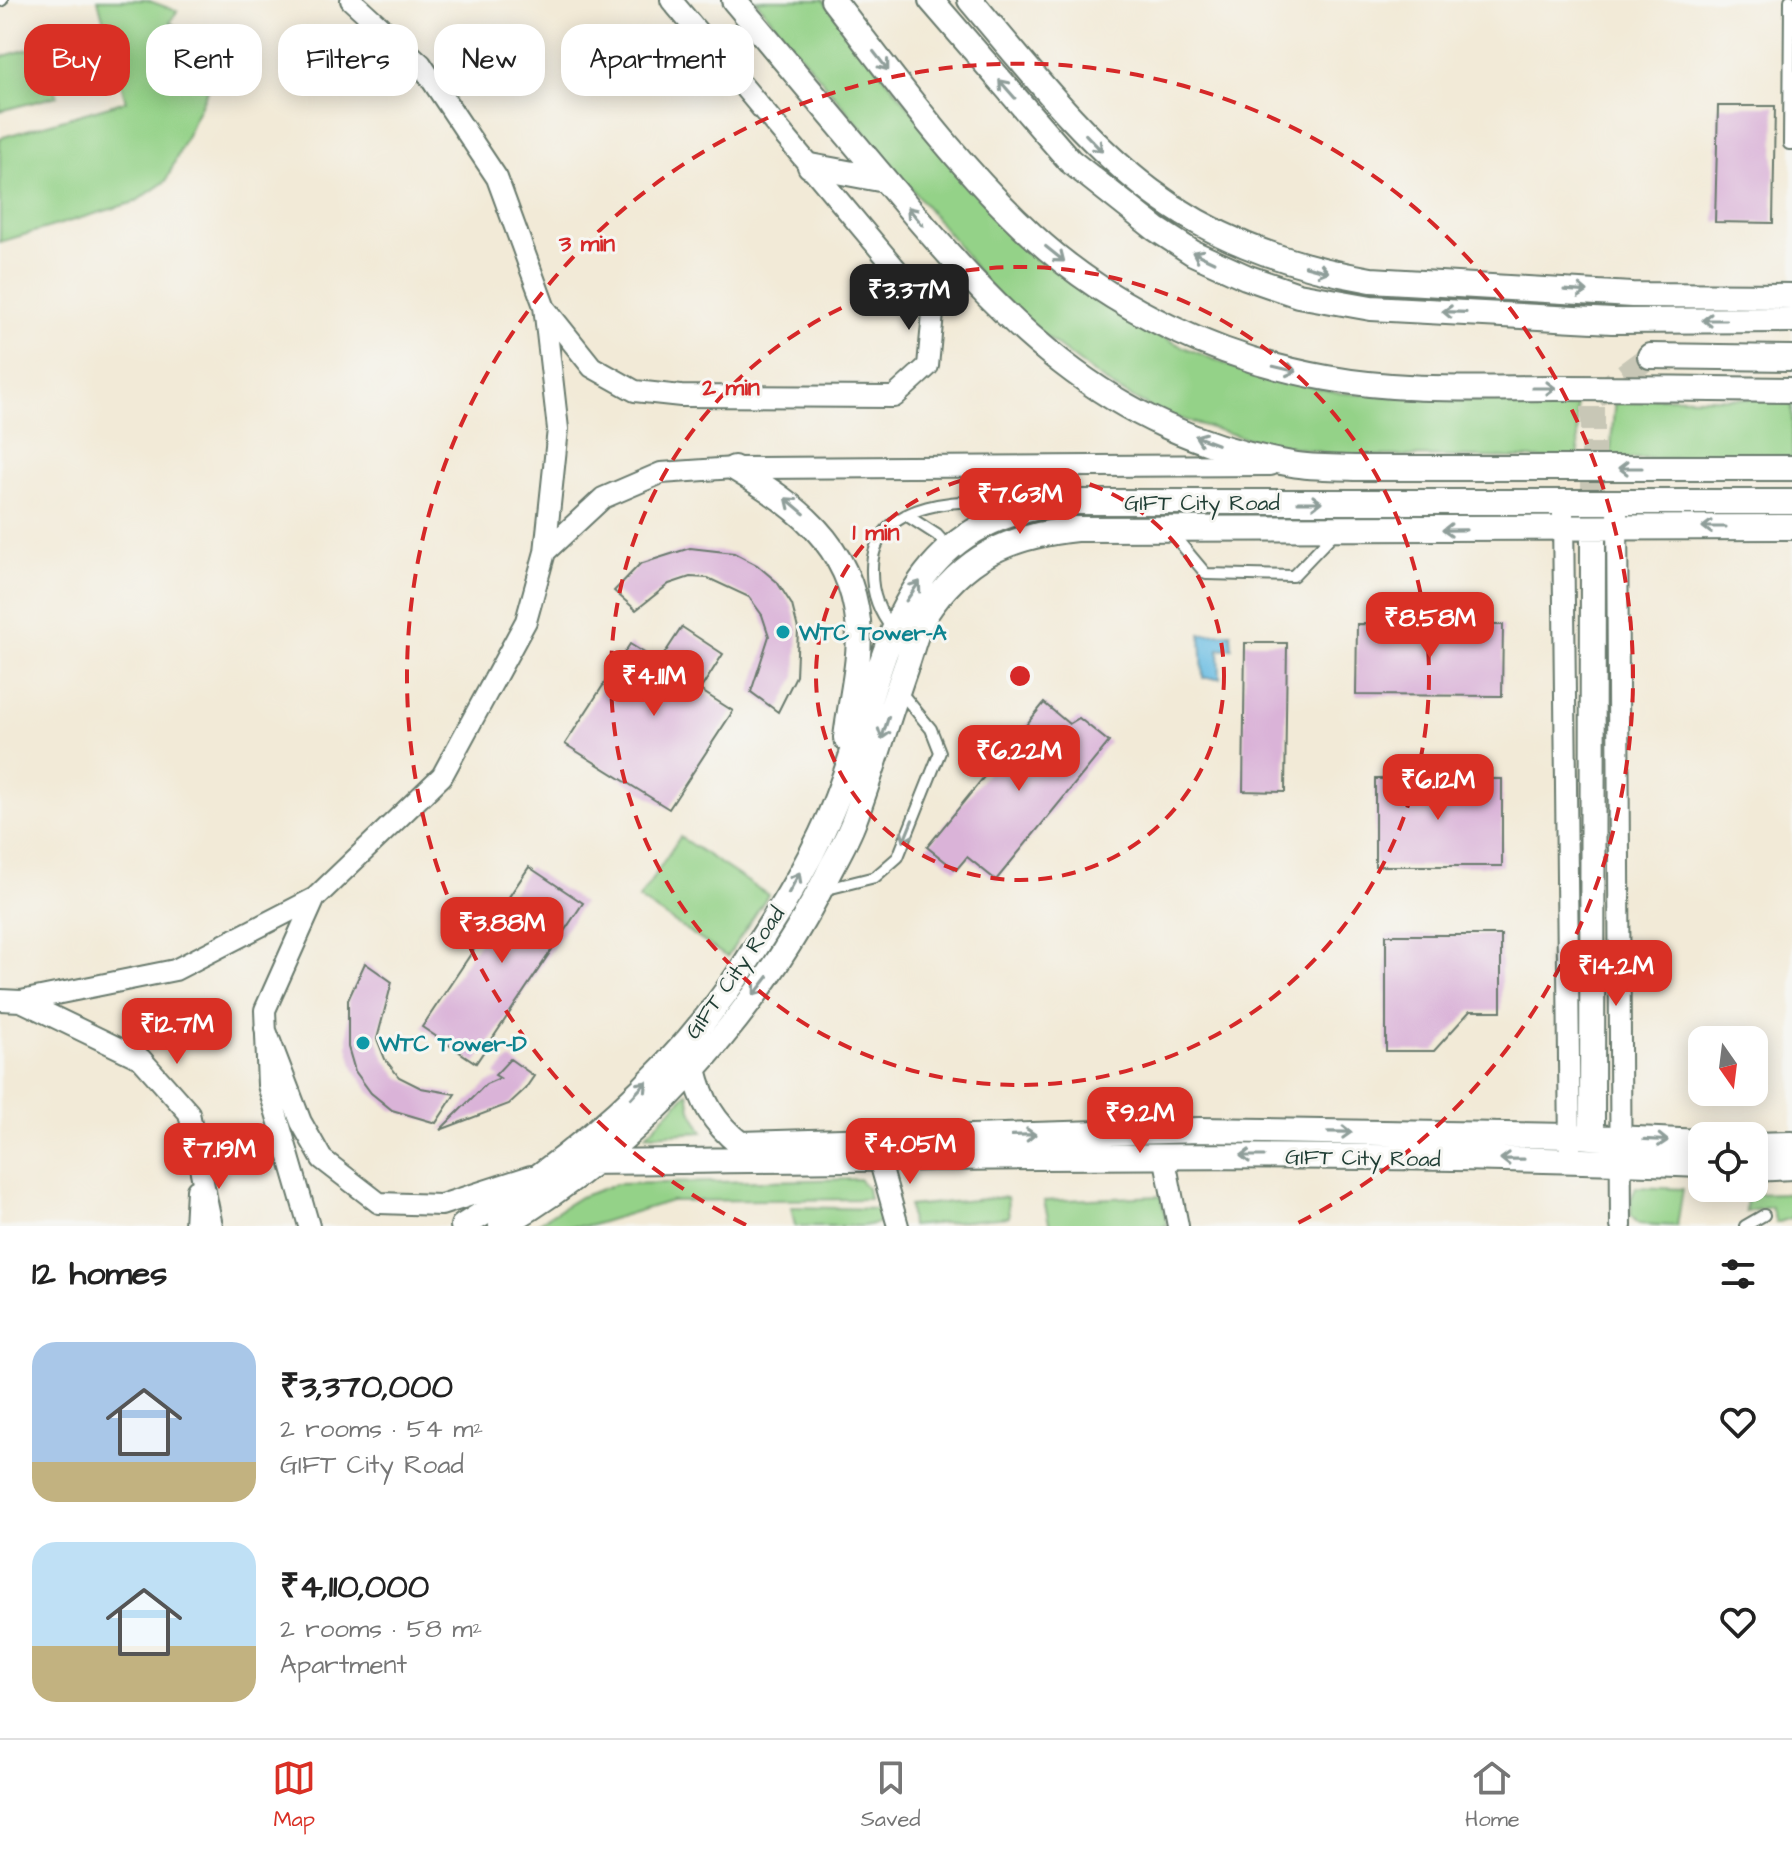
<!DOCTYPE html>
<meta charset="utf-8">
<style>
body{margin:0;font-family:"Architects Daughter",sans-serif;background:#f6f6f6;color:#222;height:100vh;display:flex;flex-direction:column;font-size:30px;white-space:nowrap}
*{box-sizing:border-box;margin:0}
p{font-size:26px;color:#767676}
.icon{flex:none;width:44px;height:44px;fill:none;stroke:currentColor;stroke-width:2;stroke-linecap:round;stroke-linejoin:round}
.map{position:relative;height:1226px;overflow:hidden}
.details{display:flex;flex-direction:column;background:#fff;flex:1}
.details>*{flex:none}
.top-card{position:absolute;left:24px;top:24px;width:800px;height:72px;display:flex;gap:16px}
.needle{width:52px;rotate:166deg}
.controls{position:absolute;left:1688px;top:1026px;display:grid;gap:16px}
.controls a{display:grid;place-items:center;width:80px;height:80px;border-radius:16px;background:#fff;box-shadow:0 4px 20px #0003;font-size:40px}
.price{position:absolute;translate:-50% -68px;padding:0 18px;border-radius:16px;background:#d93025;color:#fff;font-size:26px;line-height:52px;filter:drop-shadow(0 2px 4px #0008)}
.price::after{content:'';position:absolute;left:50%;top:48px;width:24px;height:18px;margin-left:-12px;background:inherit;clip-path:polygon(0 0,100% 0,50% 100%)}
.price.on{background:#222;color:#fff}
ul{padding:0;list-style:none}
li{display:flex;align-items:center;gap:24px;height:200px;padding:0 32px}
li span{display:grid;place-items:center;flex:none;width:224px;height:160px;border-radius:24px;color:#555}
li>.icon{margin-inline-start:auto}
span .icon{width:96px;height:96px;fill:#fffc;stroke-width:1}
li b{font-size:34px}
h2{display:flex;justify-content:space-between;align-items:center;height:96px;padding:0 32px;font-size:34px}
.tag{padding:0 28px;border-radius:24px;background:#fff;box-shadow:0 4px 20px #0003;font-size:28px;line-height:72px}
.tag.on{background:#d93025;color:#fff}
.menu{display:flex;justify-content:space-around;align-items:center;height:112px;border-top:2px solid #e0e0e0;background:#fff;font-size:22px;color:#767676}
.menu a{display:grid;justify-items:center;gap:4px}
.menu .on{color:#d93025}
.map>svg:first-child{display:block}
.green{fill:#94d288;stroke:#5a885e;stroke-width:2}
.water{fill:#66bbe2;stroke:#427c8b;stroke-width:2}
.building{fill:#dab3d8}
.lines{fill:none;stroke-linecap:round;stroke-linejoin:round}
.tertiary-tunnel{stroke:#c8c7b6;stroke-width:24;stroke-dasharray:24 12;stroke-linecap:butt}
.service-casing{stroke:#697a6d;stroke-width:14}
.minor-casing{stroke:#697a6d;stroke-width:24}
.tertiary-casing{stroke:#697a6d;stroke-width:28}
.service{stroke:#fff;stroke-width:10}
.minor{stroke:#fff;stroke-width:20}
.tertiary{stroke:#fff;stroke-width:24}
.oneway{stroke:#8f9e9a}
.ring{fill:none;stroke:#d62828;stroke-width:4;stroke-dasharray:14 10}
.culture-dot{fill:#0f9aa8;stroke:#f6f6f2;stroke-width:3}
.labels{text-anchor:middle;stroke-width:6;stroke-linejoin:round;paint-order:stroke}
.street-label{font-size:22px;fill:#1f3d34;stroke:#f6f6f2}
.culture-label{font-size:22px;font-weight:bold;fill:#0d838f;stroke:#f6f6f2;text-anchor:start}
.centre{fill:#d62828;stroke:#f6f6f2;stroke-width:4}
.ring-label{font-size:24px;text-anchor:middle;font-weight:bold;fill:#d62828;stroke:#f6f6f2;stroke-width:6;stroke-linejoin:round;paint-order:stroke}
</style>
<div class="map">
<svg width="1792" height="1226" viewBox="0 0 1792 1226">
<rect width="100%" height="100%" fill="#f6f6f2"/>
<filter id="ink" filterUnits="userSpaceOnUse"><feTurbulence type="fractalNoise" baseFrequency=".0125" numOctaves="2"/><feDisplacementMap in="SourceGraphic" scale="16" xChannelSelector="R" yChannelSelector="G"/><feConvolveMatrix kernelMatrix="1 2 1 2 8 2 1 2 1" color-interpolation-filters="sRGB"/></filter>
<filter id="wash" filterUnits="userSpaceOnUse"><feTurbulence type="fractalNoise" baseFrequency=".006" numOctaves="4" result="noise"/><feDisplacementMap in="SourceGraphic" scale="32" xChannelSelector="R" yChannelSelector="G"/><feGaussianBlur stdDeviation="1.8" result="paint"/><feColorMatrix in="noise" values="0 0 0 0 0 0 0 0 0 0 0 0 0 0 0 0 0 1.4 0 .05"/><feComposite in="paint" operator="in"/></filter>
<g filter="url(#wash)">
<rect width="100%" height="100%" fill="#f2ead7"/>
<path class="green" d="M 98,0 L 147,0 L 177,11 L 170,23 L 227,48 L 166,181 L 135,202 L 0,242 L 0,138 L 126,101 Z
M 755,0 L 823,0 L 1006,227 L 1129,319 L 1181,346 L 1243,371 L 1341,393 L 1458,400 L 1576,396 L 1579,459 L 1337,455 L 1245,438 L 1158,412 L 1111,386 L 1001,303 L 950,235 Z
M 43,45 L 57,96 L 0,111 L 0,57 Z
M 1615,397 L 1792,399 L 1792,458 L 1610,459 Z
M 680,837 L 768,895 L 727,957 L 639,899 Z
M 688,1092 L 691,1110 L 703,1132 L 646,1135 Z
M 859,1179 L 867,1188 L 869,1199 L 671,1201 L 589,1226 L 533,1226 L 580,1197 L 616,1184 Z
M 1636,1187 L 1683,1189 L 1677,1226 L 1639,1224 L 1631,1216 L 1631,1199 Z
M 1792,1193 L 1792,1218 L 1776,1223 L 1771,1207 L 1746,1212 L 1747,1194 Z
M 1161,1196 L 1167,1226 L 1050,1226 L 1044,1201 Z
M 1007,1197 L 1009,1217 L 911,1226 L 909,1206 Z
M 791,1207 L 878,1209 L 881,1222 L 863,1226 L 795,1226 Z"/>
<path class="water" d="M 1231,633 L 1232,648 L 1219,649 L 1220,678 L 1203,678 L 1201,634 Z"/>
<g id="blocks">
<path class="building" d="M 1718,106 L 1775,106 L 1773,223 L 1715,222 Z
M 690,548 L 734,553 L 757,565 L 777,582 L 792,605 L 798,629 L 796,676 L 778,712 L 751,692 L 769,636 L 762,615 L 749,597 L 708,578 L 690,577 L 669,584 L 636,610 L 614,591 L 640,564 Z
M 1357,624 L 1503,625 L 1502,696 L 1356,695 Z
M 682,627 L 723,654 L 700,690 L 733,711 L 669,809 L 565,744 L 630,644 L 659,662 Z
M 1245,643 L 1287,643 L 1285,792 L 1243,791 Z
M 1044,703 L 1069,724 L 1079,718 L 1109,742 L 996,880 L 967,857 L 956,870 L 927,847 Z
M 1375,779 L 1502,779 L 1502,866 L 1375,866 Z
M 529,867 L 583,903 L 476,1063 L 422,1027 Z
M 1386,935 L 1501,935 L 1501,1011 L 1470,1011 L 1434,1051 L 1386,1051 Z
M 365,963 L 392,982 L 377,1039 L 385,1059 L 399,1077 L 421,1088 L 455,1094 L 436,1123 L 392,1110 L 371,1093 L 355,1071 L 348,1047 L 348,1000 Z
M 510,1059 L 534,1076 L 525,1089 L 509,1104 L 440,1130 L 486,1084 L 500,1078 L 495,1075 Z"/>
</g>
</g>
<g filter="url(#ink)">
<use href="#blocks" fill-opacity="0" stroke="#697a6d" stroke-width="2"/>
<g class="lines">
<path class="tertiary-tunnel" d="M 1593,539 L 1593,398 L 1650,356"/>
<g class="service-casing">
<path id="service" d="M 1790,0 L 1789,144 L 1792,144
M 0,1 L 2,0
M 906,515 L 937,535 L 949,548
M 1170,531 L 1206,574 L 1293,576 L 1336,531
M 893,630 C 880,614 872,594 872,573 C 869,497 971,497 1024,504
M 823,890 L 875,877 L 898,857 L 940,752 L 931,729 L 899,690
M 1745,1226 L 1764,1215"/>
</g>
<g class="minor-casing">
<path id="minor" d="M 544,307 L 592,367 L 635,391 L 681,396 L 894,397 L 928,366 L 933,313 L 671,0
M 1617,502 L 1621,1226
M 1563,514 L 1570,1150
M 545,552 L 603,498 L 661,473 L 734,468 L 1270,465
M 0,1000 L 21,1001 L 175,970 L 315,898 L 442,776 L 526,621 L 545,552 L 558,429 L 544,306 L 497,178 L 421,64 L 351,0
M 21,1001 L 141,1059 L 189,1113 L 212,1226
M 265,1028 L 301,1122 L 322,1159 L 379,1203 L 441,1205 L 531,1176
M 1164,1155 L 1178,1226
M 879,1159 L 898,1226
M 195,1226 L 197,1190
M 309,1226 L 268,1085 L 265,1010 L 315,898"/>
</g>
<g class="tertiary-casing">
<path id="tertiary" d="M 734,0 C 784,60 835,120 886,181 C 1001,319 1104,432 1292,464 C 1313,468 1337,467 1358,468 L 1792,468
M 833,0 C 896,81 956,165 1032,235 C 1112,309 1220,359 1327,378 C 1402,392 1480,388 1556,388 C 1635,388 1713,389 1792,390
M 931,0 L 1070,161 L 1156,229 L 1193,253 L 1246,277 L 1298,295 L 1371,308 L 1612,321 L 1792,320
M 970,0 C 1097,151 1164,244 1371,280 L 1632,295 L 1792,296
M 810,166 L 885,180
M 1650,356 L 1792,358
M 734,468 C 795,504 850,544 858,621 C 862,659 850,701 846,738
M 694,1069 C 702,1102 713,1122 740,1144
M 1592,1137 L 1593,539
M 741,1144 L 1199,1130 L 1570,1136 L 1702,1142
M 1754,1145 L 1792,1144
M 589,1162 C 960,1158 1331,1150 1702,1165
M 1754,1169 L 1792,1167
M 463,1226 C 571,1162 672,1074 742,969 C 773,921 806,870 829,817 C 890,677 880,520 1072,502 L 1792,502
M 501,1226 C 639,1146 756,1018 827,876 C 836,858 847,840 854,821 C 873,770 888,717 906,666 C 912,650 916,629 925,615 C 964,556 1009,536 1076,529 L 1792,527"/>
</g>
<use href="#service" class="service"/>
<use href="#minor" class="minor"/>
<use href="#tertiary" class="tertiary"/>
</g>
<defs><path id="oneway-shaft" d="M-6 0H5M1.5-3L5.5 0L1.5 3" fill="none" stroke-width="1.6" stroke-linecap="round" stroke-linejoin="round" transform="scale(2)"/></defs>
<g class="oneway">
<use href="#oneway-shaft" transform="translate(881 61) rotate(52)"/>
<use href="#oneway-shaft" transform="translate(1007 89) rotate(-131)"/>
<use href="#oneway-shaft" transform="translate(1094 143) rotate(46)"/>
<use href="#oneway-shaft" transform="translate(915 216) rotate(-130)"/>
<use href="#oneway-shaft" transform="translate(1055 254) rotate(39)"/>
<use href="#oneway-shaft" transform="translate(1203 257) rotate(-155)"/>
<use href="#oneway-shaft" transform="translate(1317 269) rotate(15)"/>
<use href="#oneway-shaft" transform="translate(1576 291) rotate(4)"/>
<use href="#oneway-shaft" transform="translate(1454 312) rotate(-178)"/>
<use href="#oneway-shaft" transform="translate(1714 320) rotate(180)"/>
<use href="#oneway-shaft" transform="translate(1285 369) rotate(13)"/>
<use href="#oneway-shaft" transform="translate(1544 388)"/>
<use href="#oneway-shaft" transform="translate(1206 440) rotate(-159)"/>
<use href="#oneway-shaft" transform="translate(1630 468) rotate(180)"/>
<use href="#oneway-shaft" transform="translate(1310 502)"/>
<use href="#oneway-shaft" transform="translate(795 506) rotate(-140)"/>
<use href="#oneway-shaft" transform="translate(1714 527) rotate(180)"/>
<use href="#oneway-shaft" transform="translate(1454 530) rotate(179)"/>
<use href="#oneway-shaft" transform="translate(913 591) rotate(-55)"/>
<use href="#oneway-shaft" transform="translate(885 728) rotate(108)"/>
<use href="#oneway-shaft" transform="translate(908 831) rotate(112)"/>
<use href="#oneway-shaft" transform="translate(794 883) rotate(-62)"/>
<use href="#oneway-shaft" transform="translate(761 986) rotate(128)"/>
<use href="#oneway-shaft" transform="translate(639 1090) rotate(-47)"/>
<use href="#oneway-shaft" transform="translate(1340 1132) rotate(1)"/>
<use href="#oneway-shaft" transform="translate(1024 1135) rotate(-2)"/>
<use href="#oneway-shaft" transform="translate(1656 1140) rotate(3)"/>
<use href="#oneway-shaft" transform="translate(1252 1156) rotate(-180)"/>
<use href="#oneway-shaft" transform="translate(1512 1159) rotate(-179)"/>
</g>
</g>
<g class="ring">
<circle cx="1020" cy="676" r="204"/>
<circle cx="1020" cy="676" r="409"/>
<path d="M746 1225A613 613 0 1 1 1294 1225"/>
</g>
<g class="culture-dot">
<circle cx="783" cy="632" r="8"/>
<circle cx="363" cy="1043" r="8"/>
</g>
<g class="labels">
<g class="street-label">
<text x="1202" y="510">GIFT City Road</text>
<text transform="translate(734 972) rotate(-55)" y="8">GIFT City Road</text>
<text transform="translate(1363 1157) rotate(1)" y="8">GIFT City Road</text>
</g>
<g class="culture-label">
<text x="799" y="640">WTC Tower-A</text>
<text x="379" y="1051">WTC Tower-D</text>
</g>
</g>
<circle cx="1020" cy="676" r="12" class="centre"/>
<g class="ring-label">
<text x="587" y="251">3 min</text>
<text x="731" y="395">2 min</text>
<text x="876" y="540">1 min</text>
</g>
</svg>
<div class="controls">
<a><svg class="needle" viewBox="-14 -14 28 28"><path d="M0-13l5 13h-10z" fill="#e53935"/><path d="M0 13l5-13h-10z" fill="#767676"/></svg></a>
<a><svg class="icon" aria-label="locate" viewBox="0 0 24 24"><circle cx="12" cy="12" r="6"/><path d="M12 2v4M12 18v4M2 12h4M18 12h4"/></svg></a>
</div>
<b class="price on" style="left:909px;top:332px">₹3.37M</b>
<b class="price" style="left:1020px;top:536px">₹7.63M</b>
<b class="price" style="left:1430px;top:660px">₹8.58M</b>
<b class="price" style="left:654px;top:718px">₹4.11M</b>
<b class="price" style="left:1019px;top:793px">₹6.22M</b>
<b class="price" style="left:1438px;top:822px">₹6.12M</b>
<b class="price" style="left:502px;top:965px">₹3.88M</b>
<b class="price" style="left:1616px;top:1008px">₹14.2M</b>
<b class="price" style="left:177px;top:1066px">₹12.7M</b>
<b class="price" style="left:1140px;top:1155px">₹9.2M</b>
<b class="price" style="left:910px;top:1186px">₹4.05M</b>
<b class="price" style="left:219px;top:1191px">₹7.19M</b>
<div class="top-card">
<a class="tag on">Buy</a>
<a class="tag">Rent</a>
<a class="tag">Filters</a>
<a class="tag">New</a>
<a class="tag">Apartment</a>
</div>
</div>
<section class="details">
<h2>12 homes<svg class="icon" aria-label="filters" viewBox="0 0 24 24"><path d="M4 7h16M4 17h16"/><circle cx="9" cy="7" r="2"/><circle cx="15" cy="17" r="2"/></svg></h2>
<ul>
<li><span style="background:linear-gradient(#a9c7e8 75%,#c2b280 0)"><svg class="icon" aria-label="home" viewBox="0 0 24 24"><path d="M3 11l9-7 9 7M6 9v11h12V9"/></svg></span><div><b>₹3,370,000</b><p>2 rooms · 54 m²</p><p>GIFT City Road</p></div><svg class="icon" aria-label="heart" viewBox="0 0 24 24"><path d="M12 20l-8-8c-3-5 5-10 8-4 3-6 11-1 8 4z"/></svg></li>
<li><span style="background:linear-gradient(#bfe0f5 65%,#c2b280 0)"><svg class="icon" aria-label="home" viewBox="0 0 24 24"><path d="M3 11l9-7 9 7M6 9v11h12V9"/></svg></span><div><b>₹4,110,000</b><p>2 rooms · 58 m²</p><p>Apartment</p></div><svg class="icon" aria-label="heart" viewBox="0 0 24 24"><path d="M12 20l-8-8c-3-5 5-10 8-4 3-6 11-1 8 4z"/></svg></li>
</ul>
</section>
<nav class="menu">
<a class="on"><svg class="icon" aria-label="map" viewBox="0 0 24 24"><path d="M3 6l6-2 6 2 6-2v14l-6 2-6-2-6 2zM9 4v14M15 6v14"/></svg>Map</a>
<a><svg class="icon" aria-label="saved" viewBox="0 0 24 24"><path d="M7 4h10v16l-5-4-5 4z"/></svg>Saved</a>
<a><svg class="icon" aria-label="home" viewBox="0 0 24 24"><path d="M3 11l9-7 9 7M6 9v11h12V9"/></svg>Home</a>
</nav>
